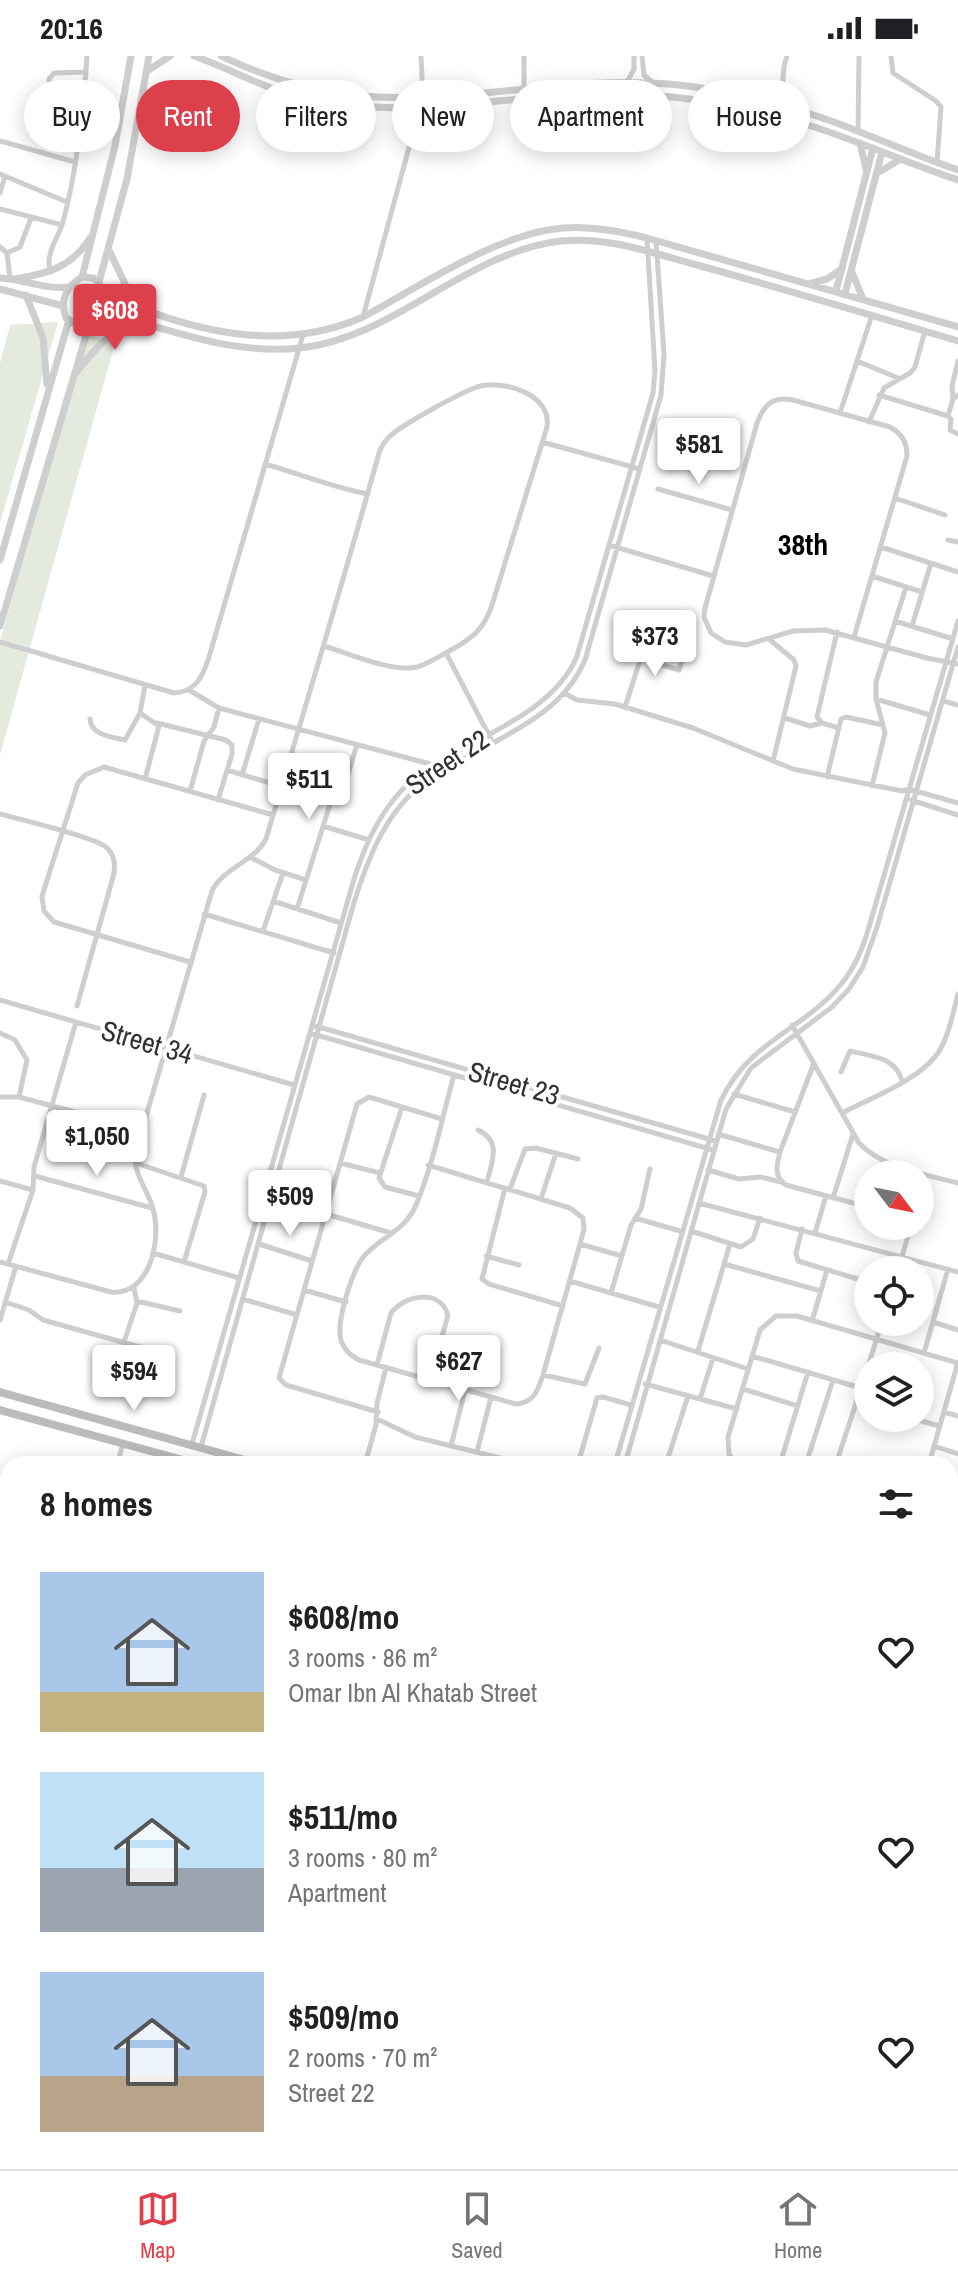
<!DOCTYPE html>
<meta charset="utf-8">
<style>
body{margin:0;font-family:"Archivo Narrow",sans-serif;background:#f2f2f2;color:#202124;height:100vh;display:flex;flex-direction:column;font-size:30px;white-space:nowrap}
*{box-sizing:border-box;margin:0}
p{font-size:26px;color:#757577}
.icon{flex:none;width:44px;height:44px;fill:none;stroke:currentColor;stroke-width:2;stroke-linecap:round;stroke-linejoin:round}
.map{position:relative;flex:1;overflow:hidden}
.side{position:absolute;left:0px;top:1400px;width:958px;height:714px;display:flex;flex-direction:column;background:#fff;border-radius:24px 24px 0 0;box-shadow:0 4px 20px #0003}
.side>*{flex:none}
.hud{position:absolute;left:24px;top:24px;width:910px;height:72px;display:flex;gap:16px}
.needle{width:52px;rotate:122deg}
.tools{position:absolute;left:854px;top:1104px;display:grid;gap:16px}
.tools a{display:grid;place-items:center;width:80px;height:80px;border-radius:50%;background:#fff;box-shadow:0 4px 20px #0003;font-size:40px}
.price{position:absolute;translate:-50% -68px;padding:0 18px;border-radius:8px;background:#fff;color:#222;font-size:26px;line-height:52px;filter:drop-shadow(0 2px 4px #0008)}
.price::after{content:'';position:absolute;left:50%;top:48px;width:24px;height:18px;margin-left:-12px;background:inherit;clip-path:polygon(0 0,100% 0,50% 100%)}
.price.selected{background:#db404b;color:#fff}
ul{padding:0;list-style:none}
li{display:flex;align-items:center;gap:24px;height:200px;padding:0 40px}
li span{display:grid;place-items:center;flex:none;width:224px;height:160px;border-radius:0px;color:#555}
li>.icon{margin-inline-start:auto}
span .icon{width:96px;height:96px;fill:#fffc;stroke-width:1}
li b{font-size:34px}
h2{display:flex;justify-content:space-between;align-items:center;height:96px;padding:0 40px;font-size:34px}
.tag{padding:0 28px;border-radius:36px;background:#fff;box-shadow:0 4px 20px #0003;font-size:28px;line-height:72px}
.tag.selected{background:#db404b;color:#fff}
.status{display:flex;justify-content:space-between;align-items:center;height:56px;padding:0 40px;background:#fff;direction:ltr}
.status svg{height:22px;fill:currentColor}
.dock{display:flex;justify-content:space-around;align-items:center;height:112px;border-top:2px solid #e0e0e0;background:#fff;font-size:22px;color:#757577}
.dock a{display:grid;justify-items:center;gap:4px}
.dock .selected{color:#db404b}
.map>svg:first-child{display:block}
.green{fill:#e4eadd}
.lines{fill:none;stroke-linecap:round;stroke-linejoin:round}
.minor{stroke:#cecece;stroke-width:5}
.tertiary{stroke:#cecece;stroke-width:7}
.secondary{stroke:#bbb;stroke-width:8}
.labels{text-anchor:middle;stroke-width:8;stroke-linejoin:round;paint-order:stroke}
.street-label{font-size:28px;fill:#313131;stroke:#fff}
.neighbourhood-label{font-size:30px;font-weight:bold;fill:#000;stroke:#fff}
</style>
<div class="status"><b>20:16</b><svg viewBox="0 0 49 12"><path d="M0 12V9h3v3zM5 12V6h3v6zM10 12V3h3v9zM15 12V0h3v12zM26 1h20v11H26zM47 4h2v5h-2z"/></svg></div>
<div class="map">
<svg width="958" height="2113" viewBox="0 0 958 2113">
<rect width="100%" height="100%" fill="#fff"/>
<path class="green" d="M 58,266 L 0,467 L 0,307 L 10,269 Z
M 85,278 L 115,287 L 0,699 L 0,586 Z"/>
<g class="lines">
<path class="minor" d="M 421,0 L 423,40
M 524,0 L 524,32
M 642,0 L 644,19 L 652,26
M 891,0 L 893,17 L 936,45 L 941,51 L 937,106
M 627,26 L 634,13 L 634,0
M 781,49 L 784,10 L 787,0
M 80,60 L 53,59 L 49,23 L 54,17 L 86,16
M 858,75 L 859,0
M 0,85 L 75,106
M 0,118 L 67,146
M 0,137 L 5,120
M 0,153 L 62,169
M 0,191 L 7,197 L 10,222
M 7,197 L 20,191 L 31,162
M 51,216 C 44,201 57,183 62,169 C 76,121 84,50 87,0
M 363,261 L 420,51
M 857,305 L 898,322
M 879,339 L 948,360 L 951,363 L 950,374 L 958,378
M 953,343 L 952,330 L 958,305
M 840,357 L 872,259
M 948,360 L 953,343 L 958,339
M 869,366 L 884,332 L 910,317 L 915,311 L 925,275
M 542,386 L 640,413
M 265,408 C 300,418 332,431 368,438
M 658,433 L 732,454
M 895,442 L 945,459
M 948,484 L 958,486
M 609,489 L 713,520
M 881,491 L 958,516
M 872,520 L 922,536
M 895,565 L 953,583
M 912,570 L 931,507
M 837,576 L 817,661 L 822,667 L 839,672
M 854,581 L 907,400 C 907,386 902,378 890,371 L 793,344 C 772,340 764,349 757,367 L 705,552 L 704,561 L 711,577 L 725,586 L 746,589 L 793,575 L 825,574 L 927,602 L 958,608
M 769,583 L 794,604 L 796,610 L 773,705
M 0,586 L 174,637 C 196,636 203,620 209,601 L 303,279
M 446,597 L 493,687
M 145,629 L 140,657 L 159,670 L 145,723
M 189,634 L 219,652 L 434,709
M 564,637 L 577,644 L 615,648 L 693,672 L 793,713 L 902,735 L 909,733 L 958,747
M 876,643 L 930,659
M 943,645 L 958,649
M 625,651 L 644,592 L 682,604 L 679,614 L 639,602
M 785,662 L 810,670 L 822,667
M 90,663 C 91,679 111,681 125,684 L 140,657
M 157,667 L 226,684 L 232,689 L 232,698 L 218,744
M 227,714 L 283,731
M 242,719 L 259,663
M 286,719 L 337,734
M 827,721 L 841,663 L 846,661 L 883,669
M 872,730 L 885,677 L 876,643 L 876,626 L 906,531
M 190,735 L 204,685 L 214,671 L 219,652
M 911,744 L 958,759
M 0,758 C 21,764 92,780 106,791 C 115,799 116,810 113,821 L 77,950
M 323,770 L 369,784
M 252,802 L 275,814 L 306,824
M 273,845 L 341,867
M 297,853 L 331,745 L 348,718 L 357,689
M 204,858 L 334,897
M 263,875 L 283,817
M 190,906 L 54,866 L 44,855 L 42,840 L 78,727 L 85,719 L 104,711 L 273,759
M 0,944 L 294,1029
M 312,969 L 716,1085
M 792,969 L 859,1087 C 884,1113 925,1118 958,1127
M 0,977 L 15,984 L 27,1004 L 19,1041
M 310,977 L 713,1094
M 814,1007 L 780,1096 C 777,1109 773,1120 786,1129 L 868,1151
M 841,1016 L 850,995 C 871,1000 896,1001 902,1025
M 734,1038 L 795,1056
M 0,1041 L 19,1041 L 142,1074 C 139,1084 134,1095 135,1105 C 137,1124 149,1136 153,1153 C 162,1183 150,1240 111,1236 L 0,1206
M 402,1051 L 379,1122 L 385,1131 L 419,1140
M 842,1057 C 871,1042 925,1022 941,992 C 950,976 953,956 958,938
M 142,1074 L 212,835 C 224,811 253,807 266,783 C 304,654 343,527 379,397 C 381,391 384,386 389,381 C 401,369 460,337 477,331 C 503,323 552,338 547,371 L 492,549 C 484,573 473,582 451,594 C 440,600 428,608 417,611 C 392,617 348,597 324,590
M 478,1074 C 502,1085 492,1106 487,1126
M 718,1078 L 780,1096
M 136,1107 L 204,1130 L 205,1136 L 184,1206
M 340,1107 L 380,1117
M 428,1109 L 570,1152 L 583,1162 L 584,1173 L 580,1188 L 543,1319 C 538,1334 534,1347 516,1348 L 359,1304 C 352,1300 346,1296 342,1287 C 334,1270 352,1215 364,1200 C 381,1181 406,1174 416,1149 C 433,1109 442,1062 454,1019
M 708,1114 L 739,1123 L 761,1121 L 781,1126
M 35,1120 L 152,1152
M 181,1121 L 204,1039
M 0,1125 L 33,1134
M 505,1132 L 482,1223 L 489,1228 L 563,1250
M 510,1133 L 525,1093 L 536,1092 L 578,1103
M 833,1142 L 853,1078
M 541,1143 L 556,1097
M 699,1147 L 958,1216
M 326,1158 L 391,1177
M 635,1162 L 680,1175
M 802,1173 L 796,1197 L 798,1205 L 868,1226
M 691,1175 L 741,1191 L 753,1183 L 760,1162
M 815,1177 L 826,1140
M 259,1188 L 312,1205
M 580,1188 L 622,1200
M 153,1197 L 239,1222
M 486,1200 L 519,1209
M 8,1208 L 33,1134 L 34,1111 L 76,966
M 724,1208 L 821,1235
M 898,1214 L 911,1170
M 570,1225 L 659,1251
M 304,1234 L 346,1246
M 611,1237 L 631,1169 L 641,1153 L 650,1113
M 243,1243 L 297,1259
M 5,1246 L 29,1254 L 43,1264 L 172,1300
M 137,1247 L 141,1246 L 180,1255
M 0,1264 L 16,1210
M 812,1265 L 827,1214
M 933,1266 L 958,1274
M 660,1284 L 748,1313
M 124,1286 L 137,1247 L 134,1232
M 698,1295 L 730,1188
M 924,1297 L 948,1213
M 752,1300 L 861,1332
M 377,1309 L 391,1257 C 404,1239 440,1232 448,1259 L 430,1324
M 868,1310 L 882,1266
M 543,1319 L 585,1328 L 599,1292
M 645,1328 L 737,1353
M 743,1333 L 798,1350
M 700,1343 L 713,1302
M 856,1346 L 868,1349
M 378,1356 L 286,1329 L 279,1322 L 357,1048 L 369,1041 L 442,1063
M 944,1356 L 958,1360
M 911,1362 L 939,1370
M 377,1363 L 415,1381 L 525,1408
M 192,1388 L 354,823 C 365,788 381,753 408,728 C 458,684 550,665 577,600 L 653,337 L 655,315 L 647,182
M 451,1390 L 465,1334
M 934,1390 L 958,1398
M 201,1391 L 353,850 C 366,808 383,761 417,733 C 471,688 556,673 585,604 L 661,339 L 664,298 L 656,185
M 477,1396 L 491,1341
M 117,1408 L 123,1388
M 365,1408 L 376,1369 L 377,1347 L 386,1312
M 578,1408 L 597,1342 L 603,1341 L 631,1349
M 615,1408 L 721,1044 C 750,984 804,974 842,927 C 855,911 863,892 869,871 L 958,565
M 625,1408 L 726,1053 L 751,1012 L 832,951 L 849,933 L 863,911 L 877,871 L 958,591
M 666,1408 L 688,1340
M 736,1408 L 729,1398 L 728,1381 L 760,1274 L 776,1260 L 797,1260 L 958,1307
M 780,1408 L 808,1316
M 806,1408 L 833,1324
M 836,1408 L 868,1311
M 929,1408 L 958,1306
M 950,1496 L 958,1498
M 950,1529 L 958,1499
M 0,1853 L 8,1822
M 0,1865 L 8,1868
M 0,1905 L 4,1901 L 8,1889
M 0,1956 L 8,1958
M 0,2098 L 8,2101
M 28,2106 L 54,2113
M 700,2106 L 704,2113
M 374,2108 L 394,2113
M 267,2109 L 280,2113
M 137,2112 L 158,2106
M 66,2113 L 68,2106
M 317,2113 L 319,2106
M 472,2113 L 474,2106
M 591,2113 L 593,2106
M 749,2113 L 750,2106
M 814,2113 L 816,2106"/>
<path class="tertiary" d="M 194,0 C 234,14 270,36 312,44 C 424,67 538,30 650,39 C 703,43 755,52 805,68 C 857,84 906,107 958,124
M 221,0 C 259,18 300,32 342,38 C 450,52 560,19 669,28 C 725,33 781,47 834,66 C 875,81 916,100 958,114
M 147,15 L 170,0
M 860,87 L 866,113
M 879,116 L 901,103
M 109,194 L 126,230 L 151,254
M 852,216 L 863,243
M 82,221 L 115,90 L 131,0
M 82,221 L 93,222 L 99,226 L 103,242 L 93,263 L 78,269 L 66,262 C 59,244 67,230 82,221 Z
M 0,222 C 23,223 45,234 69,231
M 15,223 C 47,218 72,211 90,182
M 99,226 L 127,123 L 149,0
M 812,227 L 827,223 L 842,213
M 0,233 L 63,250
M 836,235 L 873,92
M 103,236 C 184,274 277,299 363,261 C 418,231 501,176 563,172 C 592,170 619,175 647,182 L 958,271
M 845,238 L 882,96
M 26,239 L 43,282 L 47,328
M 99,255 C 165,271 230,300 300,292 C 395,282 465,196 561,185 C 607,180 652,197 697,209 C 784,233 871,259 958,285
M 75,318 C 95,293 112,269 147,269
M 0,504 L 69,264
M 0,570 L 90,266
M 0,1745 L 8,1747
M 0,1762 L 8,1764
M 0,2058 L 8,2030
M 950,2071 L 958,2076
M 0,2090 L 8,2062
M 950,2090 L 958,2095
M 366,2107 L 374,2110"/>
<path class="secondary" d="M 0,1336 L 259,1408
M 0,1354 L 198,1408
M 950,1563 L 958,1563
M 950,1580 L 958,1581"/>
</g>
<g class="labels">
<g class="street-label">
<text transform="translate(447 706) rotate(-34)" y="10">Street 22</text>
<text transform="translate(147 986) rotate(16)" y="10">Street 34</text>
<text transform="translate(514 1027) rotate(16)" y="10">Street 23</text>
</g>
<g class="neighbourhood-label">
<text x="803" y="499">38th</text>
</g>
</g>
</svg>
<div class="tools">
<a><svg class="needle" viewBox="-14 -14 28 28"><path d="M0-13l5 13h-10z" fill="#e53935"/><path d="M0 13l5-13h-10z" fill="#757577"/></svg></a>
<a><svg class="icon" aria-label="locate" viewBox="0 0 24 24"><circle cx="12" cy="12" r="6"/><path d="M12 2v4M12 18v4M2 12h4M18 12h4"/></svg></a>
<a><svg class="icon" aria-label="layers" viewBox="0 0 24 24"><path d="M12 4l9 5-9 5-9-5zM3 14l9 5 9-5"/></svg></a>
</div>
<b class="price selected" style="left:115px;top:296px">$608</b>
<b class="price" style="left:699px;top:430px">$581</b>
<b class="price" style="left:655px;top:622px">$373</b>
<b class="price" style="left:309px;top:765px">$511</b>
<b class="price" style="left:97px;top:1122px">$1,050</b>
<b class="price" style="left:290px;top:1182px">$509</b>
<b class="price" style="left:459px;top:1347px">$627</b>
<b class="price" style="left:134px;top:1357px">$594</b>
<div class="hud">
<a class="tag">Buy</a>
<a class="tag selected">Rent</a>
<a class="tag">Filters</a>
<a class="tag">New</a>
<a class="tag">Apartment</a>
<a class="tag">House</a>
</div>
<section class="side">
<h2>8 homes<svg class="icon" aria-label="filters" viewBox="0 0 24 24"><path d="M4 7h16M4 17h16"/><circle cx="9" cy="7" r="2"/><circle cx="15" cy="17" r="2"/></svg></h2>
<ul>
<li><span style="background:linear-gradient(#a9c7e8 75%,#c2b280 0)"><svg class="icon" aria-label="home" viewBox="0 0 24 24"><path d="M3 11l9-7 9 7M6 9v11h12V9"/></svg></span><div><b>$608/mo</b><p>3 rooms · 86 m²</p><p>Omar Ibn Al Khatab Street</p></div><svg class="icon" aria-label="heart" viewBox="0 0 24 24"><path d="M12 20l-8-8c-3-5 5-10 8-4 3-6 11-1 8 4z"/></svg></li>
<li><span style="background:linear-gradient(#bfe0f5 60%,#9aa5b1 0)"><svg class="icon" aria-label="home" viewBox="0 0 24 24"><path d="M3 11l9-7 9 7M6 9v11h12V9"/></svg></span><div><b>$511/mo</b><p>3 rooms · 80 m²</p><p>Apartment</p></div><svg class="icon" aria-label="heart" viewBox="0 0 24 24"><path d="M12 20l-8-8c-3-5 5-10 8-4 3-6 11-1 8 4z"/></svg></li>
<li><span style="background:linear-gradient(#a9c7e8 65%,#b9a48a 0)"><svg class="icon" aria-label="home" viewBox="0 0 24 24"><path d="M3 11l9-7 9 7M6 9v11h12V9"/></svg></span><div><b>$509/mo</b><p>2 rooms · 70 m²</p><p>Street 22</p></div><svg class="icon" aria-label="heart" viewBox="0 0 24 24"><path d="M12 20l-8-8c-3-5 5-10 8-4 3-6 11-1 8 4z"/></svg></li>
</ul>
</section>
</div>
<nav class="dock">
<a class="selected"><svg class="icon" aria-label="map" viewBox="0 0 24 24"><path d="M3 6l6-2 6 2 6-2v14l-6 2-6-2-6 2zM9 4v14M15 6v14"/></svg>Map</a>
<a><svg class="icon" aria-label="saved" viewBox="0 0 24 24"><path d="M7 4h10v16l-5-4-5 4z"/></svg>Saved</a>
<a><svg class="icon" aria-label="home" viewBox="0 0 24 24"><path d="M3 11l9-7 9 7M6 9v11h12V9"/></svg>Home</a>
</nav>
